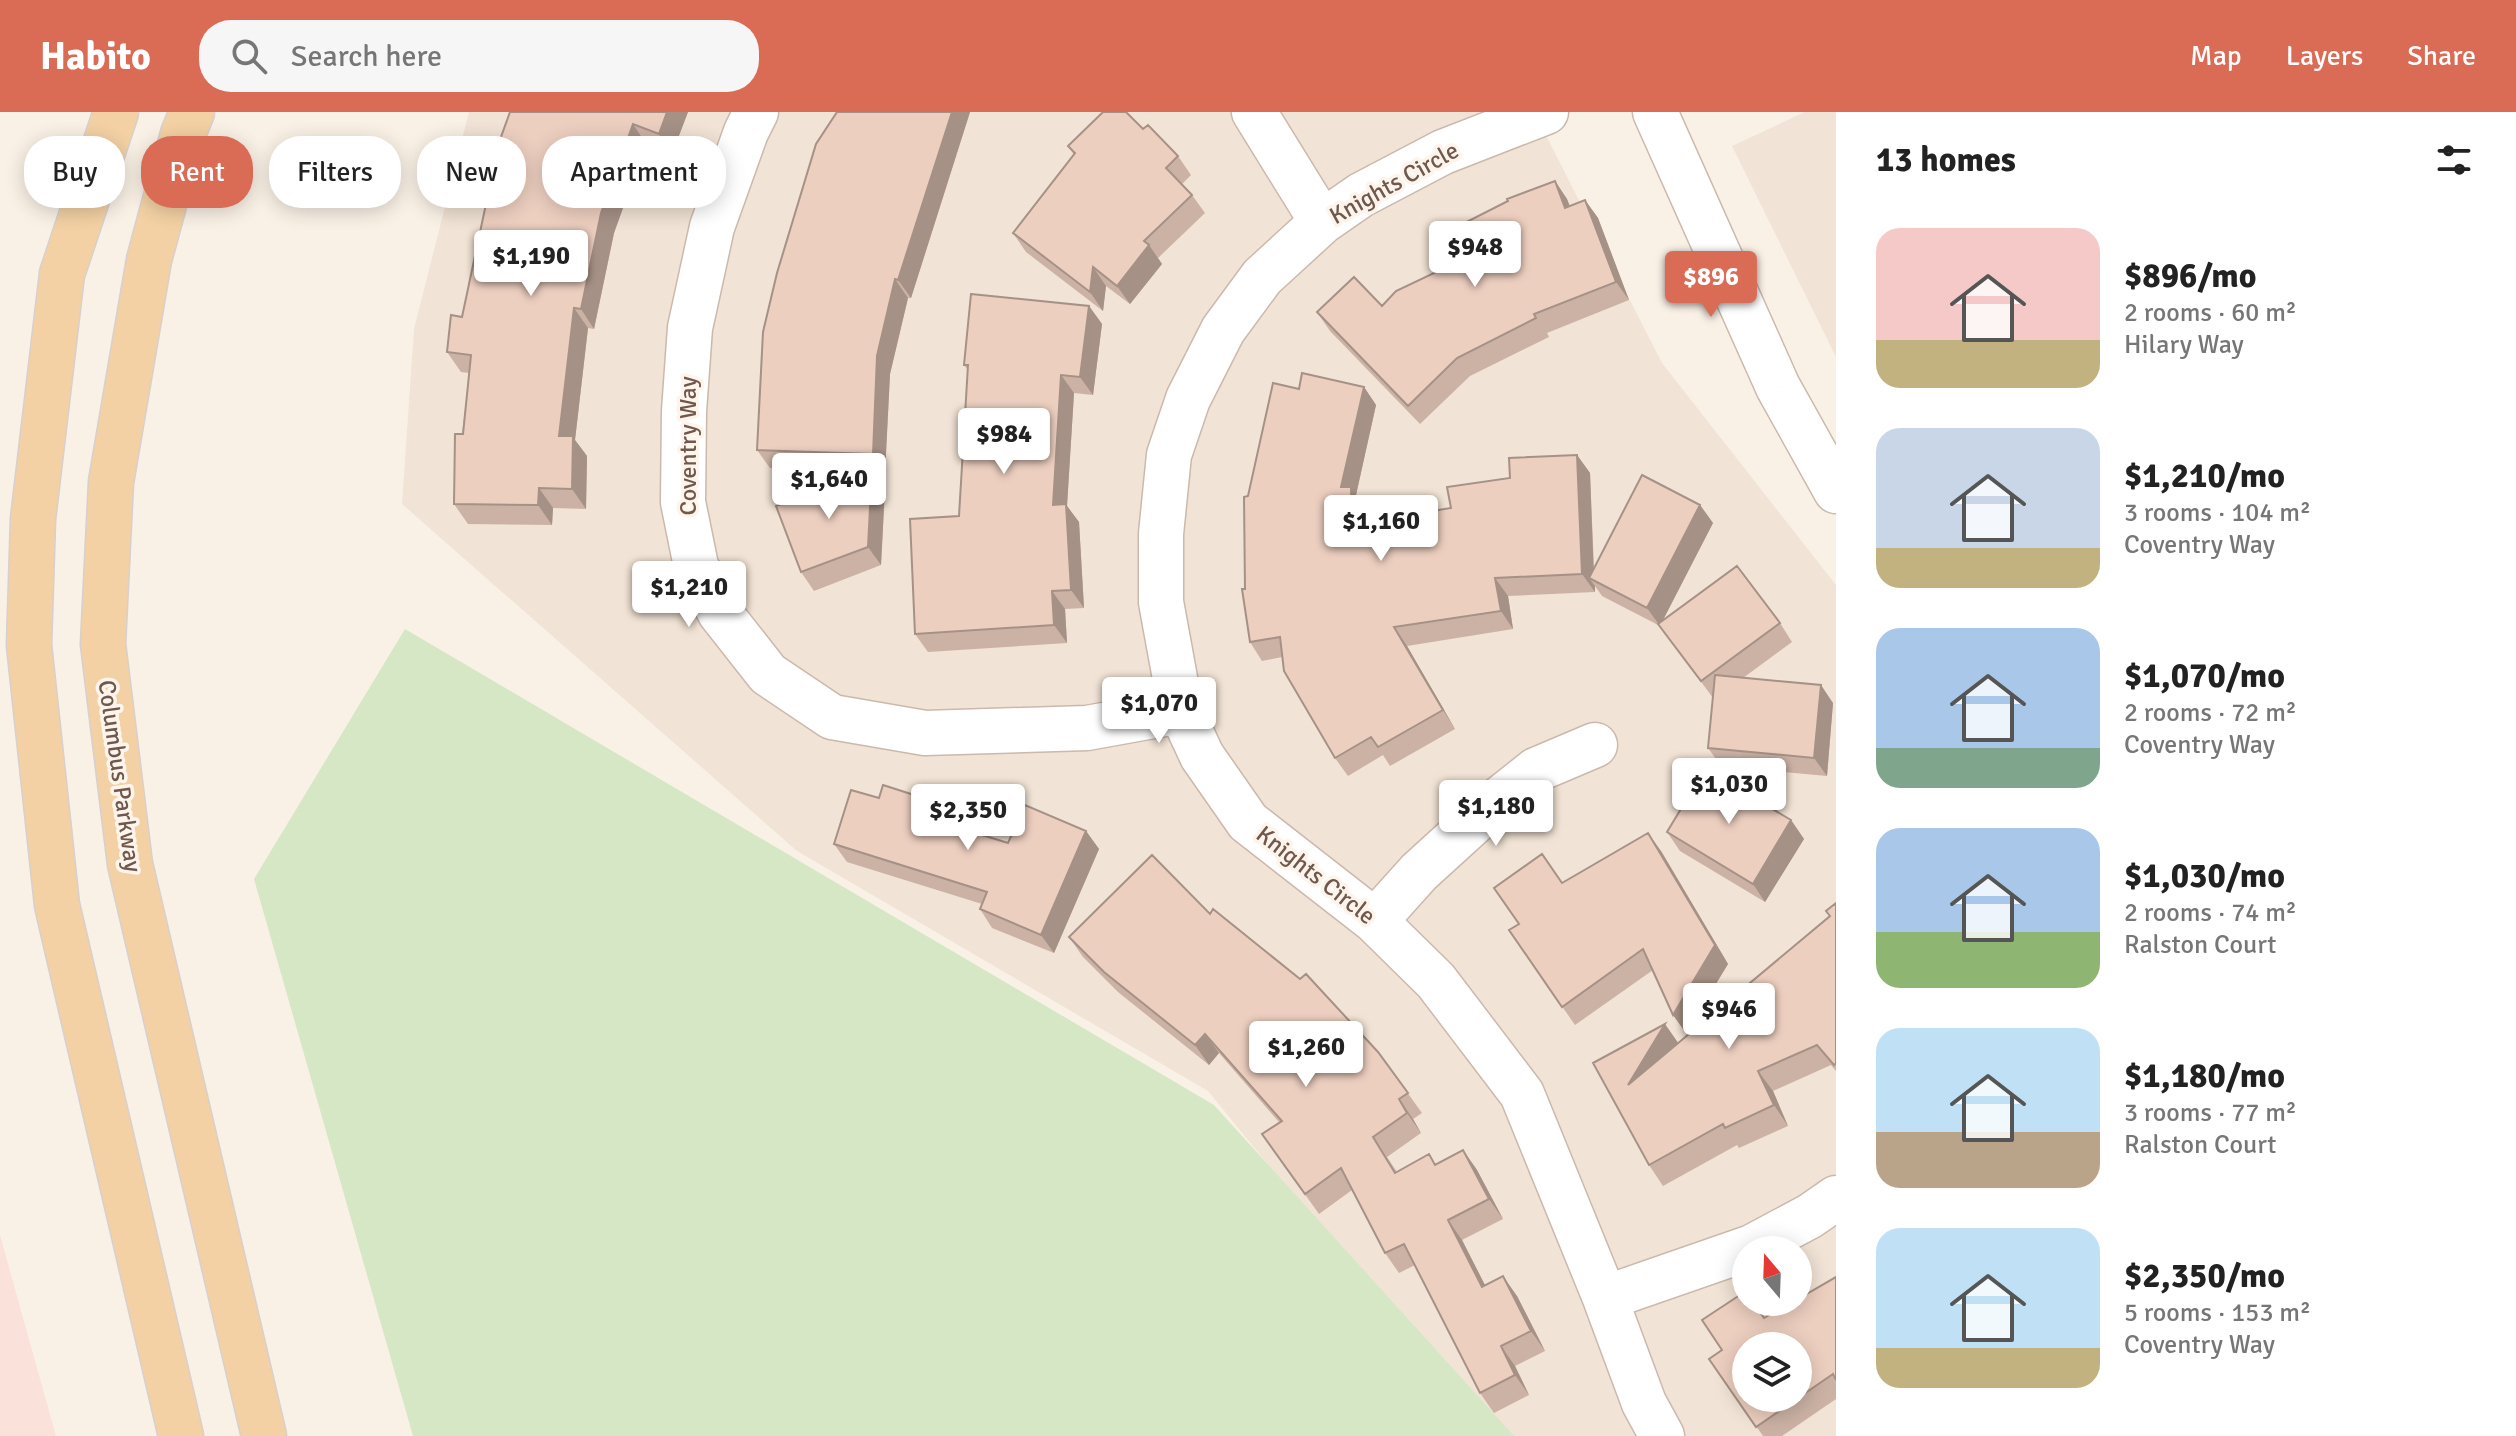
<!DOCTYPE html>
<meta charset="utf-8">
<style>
body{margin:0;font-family:Signika,sans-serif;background:#f6f6f6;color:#222;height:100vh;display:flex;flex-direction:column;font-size:30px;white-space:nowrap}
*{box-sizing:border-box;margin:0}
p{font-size:26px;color:#767676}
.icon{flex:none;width:44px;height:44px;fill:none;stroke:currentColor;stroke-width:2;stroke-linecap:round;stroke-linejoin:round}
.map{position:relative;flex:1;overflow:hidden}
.details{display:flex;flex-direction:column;background:#fff;width:680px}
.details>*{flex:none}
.top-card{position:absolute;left:24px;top:24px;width:760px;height:72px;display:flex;gap:16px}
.needle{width:52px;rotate:341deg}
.tools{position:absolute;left:1732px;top:1124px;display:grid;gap:16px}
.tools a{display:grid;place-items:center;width:80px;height:80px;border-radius:50%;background:#fff;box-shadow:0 4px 20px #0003;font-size:40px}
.price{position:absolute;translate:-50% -68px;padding:0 18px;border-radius:8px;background:#fff;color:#222;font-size:26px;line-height:52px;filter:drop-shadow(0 2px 4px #0008)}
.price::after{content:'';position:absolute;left:50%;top:48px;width:24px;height:18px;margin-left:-12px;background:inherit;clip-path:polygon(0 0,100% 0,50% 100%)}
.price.current{background:#da6b55;color:#fff}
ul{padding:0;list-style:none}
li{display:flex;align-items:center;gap:24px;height:200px;padding:0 40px}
li span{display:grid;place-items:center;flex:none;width:224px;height:160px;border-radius:24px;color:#555}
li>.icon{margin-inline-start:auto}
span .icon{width:96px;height:96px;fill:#fffc;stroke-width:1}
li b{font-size:34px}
h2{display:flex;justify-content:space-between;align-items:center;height:96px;padding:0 40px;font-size:34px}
.chip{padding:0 28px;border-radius:32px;background:#fff;box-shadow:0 4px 20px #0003;font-size:28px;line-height:72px}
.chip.current{background:#da6b55;color:#fff}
header{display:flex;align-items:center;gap:48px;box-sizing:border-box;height:112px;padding:0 40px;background:#da6b55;color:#fff}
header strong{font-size:38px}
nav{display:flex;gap:44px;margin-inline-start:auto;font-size:28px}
.search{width:560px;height:72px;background:#f6f6f6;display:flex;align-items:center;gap:20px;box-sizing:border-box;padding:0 28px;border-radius:32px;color:#767676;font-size:30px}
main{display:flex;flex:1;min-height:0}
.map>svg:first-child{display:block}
.residential{fill:#f1e3d5;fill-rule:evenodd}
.commercial{fill:#fae2da}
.green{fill:#d5e7c5}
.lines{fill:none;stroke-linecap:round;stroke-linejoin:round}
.minor-casing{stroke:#cbb9ad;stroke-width:47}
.major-casing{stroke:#d7d0cd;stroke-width:47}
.minor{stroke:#fff;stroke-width:44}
.major{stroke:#f3d1a4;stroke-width:44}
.wall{fill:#ccb2a5}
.shaded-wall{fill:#a69186}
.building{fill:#edcfc0;stroke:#a69186;stroke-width:2;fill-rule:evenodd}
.labels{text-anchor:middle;stroke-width:7;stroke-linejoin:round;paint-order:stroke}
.street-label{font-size:24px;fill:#71584d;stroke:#fdf5ec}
</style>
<header>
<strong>Habito</strong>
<div class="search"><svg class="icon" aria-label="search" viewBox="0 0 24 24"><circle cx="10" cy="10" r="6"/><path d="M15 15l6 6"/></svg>Search here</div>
<nav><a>Map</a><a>Layers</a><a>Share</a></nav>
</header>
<main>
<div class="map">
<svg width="1836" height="1324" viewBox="0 0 1836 1324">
<rect width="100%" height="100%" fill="#faf1e6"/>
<path class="residential" d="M 469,0 L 1534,0 L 1662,251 L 1836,473 L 1836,1324 L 1489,1324 L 1208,979 L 797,739 L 402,392 L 414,217 ZM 1746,1138 L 1798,1138 L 1798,1190 L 1746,1190 ZM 1746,1234 L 1798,1234 L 1798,1286 L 1746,1286 Z
M 1805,0 L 1836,0 L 1836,245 L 1732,34 Z"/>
<path class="commercial" d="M 0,1123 L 56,1324 L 0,1324 Z"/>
<path class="green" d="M 405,517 L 1214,993 L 1514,1324 L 413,1324 L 254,767 Z"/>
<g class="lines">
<g class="minor-casing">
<path id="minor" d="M 756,0 L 746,20 L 712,115 L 690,216 L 684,299 L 683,390 L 696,454 L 720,501 L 768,562 L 832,605 L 925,621 L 1087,616 L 1181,599
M 1254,0 L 1322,110
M 1546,0 L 1443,40 L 1361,83 L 1322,110 L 1262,165 L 1223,218 L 1188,287 L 1169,343 L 1161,422 L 1161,490 L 1181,599 L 1202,644 L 1248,710 L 1375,809 L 1436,869 L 1522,982 L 1605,1186 L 1644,1291 L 1662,1324
M 1655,0 L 1778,275 L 1836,379
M 1375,809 L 1419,760 L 1497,689 L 1536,658 L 1595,633
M 1605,1186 L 1752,1135 L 1810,1104 L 1836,1086"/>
</g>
<g class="major-casing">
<path id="major" d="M 116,0 L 62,162 L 33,407 L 29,533 L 57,793 L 181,1324
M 192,0 L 183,22 L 149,148 L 111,370 L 103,532 L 130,752 L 264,1324"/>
</g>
<use href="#minor" class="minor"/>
<use href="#major" class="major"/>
</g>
<path class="wall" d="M 510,0 L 688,0 L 672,42 L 646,32 L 614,121 L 594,217 L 588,216 L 575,328 L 587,344 L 586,397 L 553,396 L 552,413 L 468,412 L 454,392 L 469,261 L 461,260 L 447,240 L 462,205 L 493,63 L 489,58 Z
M 837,0 L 970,0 L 911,186 L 908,186 L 890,262 L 885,361 L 874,360 L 885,376 L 881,453 L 814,479 L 801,460 L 866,360 L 770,356 L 757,338 Z
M 1143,17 L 1178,44 L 1191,63 L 1182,72 L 1192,83 L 1205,101 L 1158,146 L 1162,152 L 1130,192 L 1106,174 L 1103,199 L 1026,140 L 1013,121 L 1074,43 L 1068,34 Z
M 1555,69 L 1567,87 L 1570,94 L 1585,88 L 1598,106 L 1629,188 L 1547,221 L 1549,225 L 1470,264 L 1420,312 L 1330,219 L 1317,200 L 1382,194 L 1451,153 Z
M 1089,194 L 1102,212 L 1093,283 L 1074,281 L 1067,394 L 1079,410 L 1084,496 L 1065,497 L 1067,531 L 928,540 L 915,522 L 959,404 L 968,258 L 964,253 Z
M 1364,275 L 1376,293 L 1356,383 L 1364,393 L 1364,410 L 1451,396 L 1510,366 L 1577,343 L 1590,361 L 1594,456 L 1700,393 L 1713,411 L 1662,509 L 1780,511 L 1792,530 L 1743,566 L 1833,591 L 1827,664 L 1721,654 L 1708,636 L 1713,586 L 1660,514 L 1602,484 L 1595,474 L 1595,480 L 1508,484 L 1513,517 L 1407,534 L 1455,617 L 1390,654 L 1383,643 L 1348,664 L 1335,646 L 1282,545 L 1262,549 L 1250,530 L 1245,477 L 1299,277 Z
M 879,686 L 955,710 L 954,714 L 1008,731 L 1086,719 L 1099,737 L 1054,841 L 992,816 L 980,797 L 982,792 L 847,750 L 834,732 Z
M 1791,708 L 1804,727 L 1765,790 L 1680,739 L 1667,720 Z
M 1661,739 L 1728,852 L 1686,921 L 1673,903 L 1653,858 L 1575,913 L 1509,818 L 1519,812 L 1562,771 Z
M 1836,791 L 1836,959 L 1831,953 L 1773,979 L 1788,1014 L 1739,1036 L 1737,1033 L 1663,1074 L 1649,1053 L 1679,931 L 1830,805 Z
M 1210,802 L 1378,940 L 1422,1001 L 1413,1007 L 1421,1021 L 1387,1045 L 1397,1060 L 1437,1052 L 1463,1038 L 1477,1058 L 1503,1107 L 1462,1128 L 1485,1173 L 1517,1184 L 1545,1239 L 1515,1254 L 1529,1283 L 1494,1301 L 1480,1281 L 1415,1153 L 1399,1161 L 1385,1141 L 1352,1078 L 1319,1102 L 1262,1022 L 1279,1010 L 1219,941 L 1209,953 L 1118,880 L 1083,845 L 1069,825 Z
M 1836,1165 L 1836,1287 L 1782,1324 L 1763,1324 L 1709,1247 L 1764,1206 Z"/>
<path class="shaded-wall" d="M 667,0 L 688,0 L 672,42 L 659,22 Z
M 952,0 L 970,0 L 911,186 L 898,168 Z
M 633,12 L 646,32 L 614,121 L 594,217 L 581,197 L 601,101 Z
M 1555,69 L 1567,87 L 1577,114 L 1565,96 Z
M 1585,88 L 1598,106 L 1629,188 L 1616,170 Z
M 1149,133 L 1162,152 L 1130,192 L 1117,174 Z
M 1093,155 L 1106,174 L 1103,199 L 1090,180 Z
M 895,167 L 908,186 L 890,262 L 885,361 L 873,342 L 877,244 Z
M 1089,194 L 1102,212 L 1093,283 L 1080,265 Z
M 574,196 L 588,216 L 575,328 L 587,344 L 586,397 L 572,377 L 559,324 Z
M 1061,263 L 1074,281 L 1067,394 L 1079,410 L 1084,496 L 1071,478 L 1053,393 Z
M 1364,275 L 1376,293 L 1356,383 L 1364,393 L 1364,430 L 1352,412 L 1341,375 Z
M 1577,343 L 1590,361 L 1594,469 L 1589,466 L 1595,474 L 1595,480 L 1582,462 Z
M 872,357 L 885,376 L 881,453 L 868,435 Z
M 539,376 L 553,396 L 552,413 L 538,393 Z
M 1700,393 L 1713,411 L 1660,514 L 1647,496 Z
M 1495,466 L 1508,484 L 1513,517 L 1501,499 Z
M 1052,479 L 1065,497 L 1067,531 L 1054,513 Z
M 1394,515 L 1407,534 L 1455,617 L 1443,598 Z
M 1821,573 L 1833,591 L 1827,664 L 1814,646 Z
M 942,692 L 955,710 L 950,727 L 937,709 Z
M 1791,708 L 1804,727 L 1765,790 L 1753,772 Z
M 1086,719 L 1099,737 L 1054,841 L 1041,823 Z
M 1648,721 L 1661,739 L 1728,852 L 1686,921 L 1673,903 Z
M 1665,912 L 1679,932 L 1628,973 Z
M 1205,922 L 1219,941 L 1209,953 L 1195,933 Z
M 1758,959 L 1773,979 L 1788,1014 L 1774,993 Z
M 1399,987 L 1413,1007 L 1421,1021 L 1407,1001 Z
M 1463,1038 L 1477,1058 L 1503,1107 L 1489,1087 Z
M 1448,1108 L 1462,1128 L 1496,1195 L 1482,1175 Z
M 1503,1164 L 1517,1184 L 1545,1239 L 1531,1219 Z
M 1501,1234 L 1515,1254 L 1529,1283 L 1515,1263 Z"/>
<path class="building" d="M 510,0 L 667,0 L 659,22 L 633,12 L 601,101 L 581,197 L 574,196 L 559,324 L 573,324 L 572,377 L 539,376 L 538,393 L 454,392 L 455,322 L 463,322 L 471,243 L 447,240 L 451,203 L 462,205 L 493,59 L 489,58 Z
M 837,0 L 952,0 L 898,168 L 895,167 L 877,244 L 873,342 L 757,338 L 763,220 L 777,161 L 816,32 Z
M 1103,0 L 1126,0 L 1143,17 L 1148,13 L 1178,44 L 1166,56 L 1192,83 L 1144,129 L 1149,133 L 1117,174 L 1093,155 L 1090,180 L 1013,121 L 1075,41 L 1068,34 Z
M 1555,69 L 1565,96 L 1585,88 L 1616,170 L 1534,202 L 1536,206 L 1457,246 L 1408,294 L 1317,200 L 1354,165 L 1382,194 L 1396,179 L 1451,153 L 1437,125 L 1508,89 L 1507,87 Z
M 971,182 L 1089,194 L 1080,265 L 1061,263 L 1053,393 L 1066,392 L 1071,478 L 1052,479 L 1054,513 L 915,522 L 910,407 L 959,404 L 968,253 L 964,253 Z
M 1302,261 L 1364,275 L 1341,375 L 1351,375 L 1352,412 L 1451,396 L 1447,375 L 1510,366 L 1509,346 L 1577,343 L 1582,462 L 1495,466 L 1501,499 L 1394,515 L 1443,598 L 1378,635 L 1371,625 L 1335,646 L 1284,559 L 1280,525 L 1250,530 L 1242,477 L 1245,477 L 1244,385 L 1248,384 L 1273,271 L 1299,277 Z
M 872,357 L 868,435 L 801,460 L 776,394 Z
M 1642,363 L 1700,393 L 1647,496 L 1589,466 Z
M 1737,454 L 1780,511 L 1701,569 L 1658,512 Z
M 1715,563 L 1821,573 L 1814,646 L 1708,636 Z
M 1705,657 L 1791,708 L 1753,772 L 1667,720 Z
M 883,673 L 942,692 L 937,709 L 1008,731 L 1025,693 L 1086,719 L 1041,823 L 980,797 L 987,780 L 834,732 L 851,678 L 879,686 Z
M 1648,721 L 1715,833 L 1673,903 L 1643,837 L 1562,895 L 1509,818 L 1519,812 L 1494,776 L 1542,742 L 1562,771 Z
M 1152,743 L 1210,802 L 1213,797 L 1300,867 L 1306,862 L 1378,940 L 1408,981 L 1399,987 L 1407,1001 L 1373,1025 L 1395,1061 L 1429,1042 L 1435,1053 L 1463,1038 L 1489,1087 L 1448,1108 L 1482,1175 L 1503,1164 L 1531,1219 L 1501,1234 L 1515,1263 L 1480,1281 L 1404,1132 L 1385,1141 L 1341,1056 L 1305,1082 L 1262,1022 L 1282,1009 L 1205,922 L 1195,933 L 1104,860 L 1069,825 Z
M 1836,791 L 1836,952 L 1834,953 L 1817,933 L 1758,959 L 1774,993 L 1725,1016 L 1723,1012 L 1649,1053 L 1593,951 L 1665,912 L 1628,973 L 1830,804 L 1826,799 Z
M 1836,1165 L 1836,1268 L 1833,1262 L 1756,1315 L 1709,1247 L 1722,1238 L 1702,1208 L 1746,1179 L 1746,1190 L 1753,1190 L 1764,1206 L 1792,1190 L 1798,1190 L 1798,1187 ZM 1746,1234 L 1798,1234 L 1798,1286 L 1746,1286 Z"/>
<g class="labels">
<g class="street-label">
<text transform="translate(1394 71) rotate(-29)" y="8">Knights Circle</text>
<text transform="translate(688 334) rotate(-90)" y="8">Coventry Way</text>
<text transform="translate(120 664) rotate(82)" y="8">Columbus Parkway</text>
<text transform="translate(1316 763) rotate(38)" y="8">Knights Circle</text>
</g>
</g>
</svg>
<div class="tools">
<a><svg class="needle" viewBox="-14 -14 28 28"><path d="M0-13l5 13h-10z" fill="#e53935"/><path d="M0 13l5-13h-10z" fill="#767676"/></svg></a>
<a><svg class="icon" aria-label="layers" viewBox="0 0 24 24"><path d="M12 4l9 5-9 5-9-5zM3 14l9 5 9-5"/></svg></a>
</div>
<b class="price" style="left:1475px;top:177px">$948</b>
<b class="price" style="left:531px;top:186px">$1,190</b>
<b class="price current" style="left:1711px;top:207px">$896</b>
<b class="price" style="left:1004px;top:364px">$984</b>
<b class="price" style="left:829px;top:409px">$1,640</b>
<b class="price" style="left:1381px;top:451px">$1,160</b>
<b class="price" style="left:689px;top:517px">$1,210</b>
<b class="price" style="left:1159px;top:633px">$1,070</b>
<b class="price" style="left:1729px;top:714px">$1,030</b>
<b class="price" style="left:1496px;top:736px">$1,180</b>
<b class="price" style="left:968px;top:740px">$2,350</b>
<b class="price" style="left:1729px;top:939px">$946</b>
<b class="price" style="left:1306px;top:977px">$1,260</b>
<div class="top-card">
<a class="chip">Buy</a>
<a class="chip current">Rent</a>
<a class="chip">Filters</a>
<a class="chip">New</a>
<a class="chip">Apartment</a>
</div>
</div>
<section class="details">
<h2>13 homes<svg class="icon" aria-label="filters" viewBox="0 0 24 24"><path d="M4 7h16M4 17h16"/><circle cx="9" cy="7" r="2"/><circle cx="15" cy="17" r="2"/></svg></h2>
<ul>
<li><span style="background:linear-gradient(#f6c9c9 70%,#c2b280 0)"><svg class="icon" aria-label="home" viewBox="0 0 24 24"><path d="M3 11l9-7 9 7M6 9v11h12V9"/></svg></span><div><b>$896/mo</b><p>2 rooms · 60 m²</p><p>Hilary Way</p></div></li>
<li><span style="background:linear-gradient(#c9d6e8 75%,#c2b280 0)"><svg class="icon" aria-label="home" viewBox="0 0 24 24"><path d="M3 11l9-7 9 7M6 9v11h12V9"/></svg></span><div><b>$1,210/mo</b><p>3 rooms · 104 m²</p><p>Coventry Way</p></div></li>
<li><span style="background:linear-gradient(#a9c7e8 75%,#7fa58c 0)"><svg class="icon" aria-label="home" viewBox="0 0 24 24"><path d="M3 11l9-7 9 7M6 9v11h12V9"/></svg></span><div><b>$1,070/mo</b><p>2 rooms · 72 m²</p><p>Coventry Way</p></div></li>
<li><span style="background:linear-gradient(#a9c7e8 65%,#8fb573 0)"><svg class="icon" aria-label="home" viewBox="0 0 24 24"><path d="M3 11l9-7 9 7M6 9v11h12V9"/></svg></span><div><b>$1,030/mo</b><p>2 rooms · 74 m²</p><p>Ralston Court</p></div></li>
<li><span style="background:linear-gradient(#bfe0f5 65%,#b9a48a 0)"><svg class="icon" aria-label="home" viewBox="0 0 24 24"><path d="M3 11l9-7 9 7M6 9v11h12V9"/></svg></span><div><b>$1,180/mo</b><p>3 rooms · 77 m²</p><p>Ralston Court</p></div></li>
<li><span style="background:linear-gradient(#bfe0f5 75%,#c2b280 0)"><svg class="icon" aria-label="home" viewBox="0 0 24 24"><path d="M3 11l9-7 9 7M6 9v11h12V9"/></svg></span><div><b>$2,350/mo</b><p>5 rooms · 153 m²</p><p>Coventry Way</p></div></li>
</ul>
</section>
</main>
